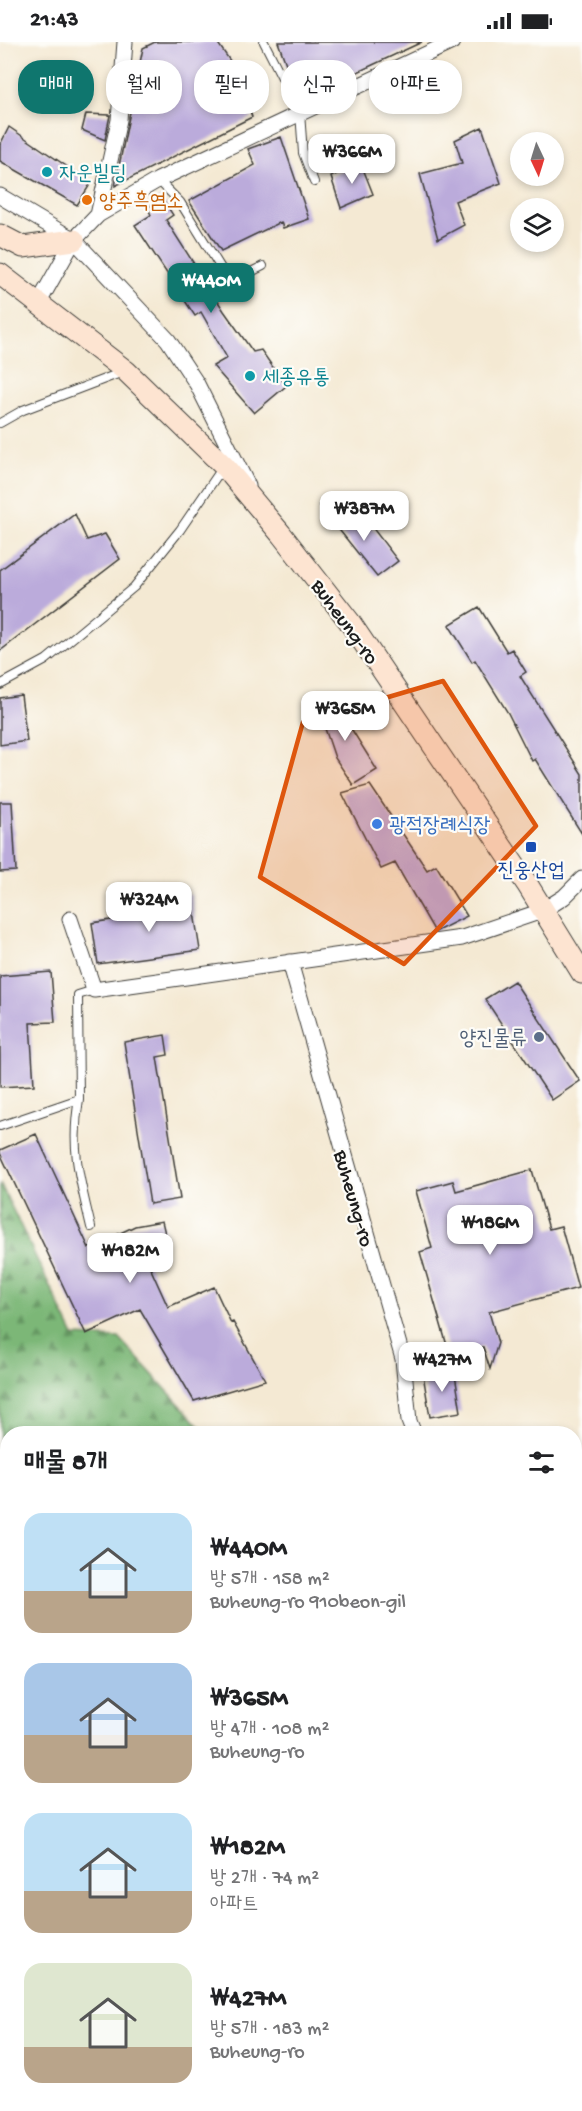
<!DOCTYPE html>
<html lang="ko">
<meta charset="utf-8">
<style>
body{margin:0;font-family:"Gochi Hand","Poor Story",sans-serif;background:#f2f2f2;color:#202124;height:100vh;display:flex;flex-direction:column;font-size:22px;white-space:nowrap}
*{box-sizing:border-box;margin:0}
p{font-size:20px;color:#757577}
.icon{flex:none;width:33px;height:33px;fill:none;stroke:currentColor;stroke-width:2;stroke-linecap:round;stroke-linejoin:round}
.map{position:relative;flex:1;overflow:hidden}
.panel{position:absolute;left:0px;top:1384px;width:582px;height:686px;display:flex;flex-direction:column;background:#fff;border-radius:24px 24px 0 0;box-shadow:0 3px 9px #0003}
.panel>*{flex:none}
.banner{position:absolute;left:18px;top:18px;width:546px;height:54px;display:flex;gap:12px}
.needle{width:39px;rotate:176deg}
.tools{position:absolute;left:510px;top:90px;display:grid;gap:12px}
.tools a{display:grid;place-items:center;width:54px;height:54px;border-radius:50%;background:#fff;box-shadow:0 3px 9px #0003;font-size:30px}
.price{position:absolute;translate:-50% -51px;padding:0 14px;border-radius:12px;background:#fff;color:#222;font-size:20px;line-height:39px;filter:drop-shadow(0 2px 3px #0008)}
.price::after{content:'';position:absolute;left:50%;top:36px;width:18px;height:14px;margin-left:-9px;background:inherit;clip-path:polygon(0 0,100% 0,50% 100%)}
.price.on{background:#0f766e;color:#fff}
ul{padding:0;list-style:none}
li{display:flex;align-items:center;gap:18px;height:150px;padding:0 24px}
li span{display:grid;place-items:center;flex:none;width:168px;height:120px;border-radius:18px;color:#555}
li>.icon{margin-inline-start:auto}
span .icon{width:72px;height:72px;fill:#fffc;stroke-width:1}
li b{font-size:26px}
h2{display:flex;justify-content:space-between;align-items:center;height:72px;padding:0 24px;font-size:26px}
.pill{padding:0 21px;border-radius:24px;background:#fff;box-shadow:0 3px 9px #0003;font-size:21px;line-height:54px}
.pill.on{background:#0f766e;color:#fff}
.status{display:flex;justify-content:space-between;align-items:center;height:42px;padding:0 30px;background:#fff;direction:ltr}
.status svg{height:16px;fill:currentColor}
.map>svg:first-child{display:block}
.industrial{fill:url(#industrial-grid)}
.forest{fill:url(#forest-firs);stroke:#4c6a4a;stroke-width:1.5}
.building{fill:#bbabdb}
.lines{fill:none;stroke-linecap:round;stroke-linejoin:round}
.lane-casing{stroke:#3c3b37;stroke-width:10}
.street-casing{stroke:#3c3b37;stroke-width:17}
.secondary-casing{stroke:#3c3b37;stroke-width:23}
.lane{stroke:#fff;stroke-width:8}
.street{stroke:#fff;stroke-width:15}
.secondary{stroke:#fde4d1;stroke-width:21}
.marked{fill:#de560d;fill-opacity:0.2;stroke:#de560d;stroke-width:4.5;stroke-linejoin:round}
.culture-dot{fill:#0f9aa8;stroke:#fdfcf7;stroke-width:2}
.food-dot{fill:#e8710a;stroke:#fdfcf7;stroke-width:2}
.shop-dot{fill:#3f7fe0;stroke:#fdfcf7;stroke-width:2}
.transit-dot{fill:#1a4fb4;stroke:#fdfcf7;stroke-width:2}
.service-dot{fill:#5c6f8a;stroke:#fdfcf7;stroke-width:2}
.labels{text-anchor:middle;stroke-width:4.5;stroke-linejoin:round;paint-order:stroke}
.culture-label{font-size:21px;fill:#0d838f;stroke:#fdfcf7;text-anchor:start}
.food-label{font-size:21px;fill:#c56008;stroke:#fdfcf7;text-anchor:start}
.street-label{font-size:21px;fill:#1c1c1c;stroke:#fdfcf7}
.shop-label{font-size:21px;fill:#366cbe;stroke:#fdfcf7;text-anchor:start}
.transit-label{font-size:21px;fill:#164399;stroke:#fdfcf7}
.service-label{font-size:21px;fill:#4e5e75;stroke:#fdfcf7;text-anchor:end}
</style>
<div class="status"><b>21:43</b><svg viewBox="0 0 49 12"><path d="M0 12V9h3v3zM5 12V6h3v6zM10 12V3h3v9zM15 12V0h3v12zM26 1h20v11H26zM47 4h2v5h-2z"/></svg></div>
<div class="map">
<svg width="582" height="2069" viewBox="0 0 582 2069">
<defs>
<pattern id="industrial-grid" width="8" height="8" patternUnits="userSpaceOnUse" patternTransform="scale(1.5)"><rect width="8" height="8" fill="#b9c5de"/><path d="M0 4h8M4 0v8" fill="none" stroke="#9ea9be"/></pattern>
<pattern id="forest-firs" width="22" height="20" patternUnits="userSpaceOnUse" patternTransform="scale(1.5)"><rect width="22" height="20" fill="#7bb777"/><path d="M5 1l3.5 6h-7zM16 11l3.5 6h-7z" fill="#649461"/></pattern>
</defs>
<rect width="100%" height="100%" fill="#fdfcf7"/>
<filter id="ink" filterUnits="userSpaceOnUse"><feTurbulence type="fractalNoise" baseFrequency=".0167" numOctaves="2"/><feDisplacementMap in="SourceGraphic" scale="12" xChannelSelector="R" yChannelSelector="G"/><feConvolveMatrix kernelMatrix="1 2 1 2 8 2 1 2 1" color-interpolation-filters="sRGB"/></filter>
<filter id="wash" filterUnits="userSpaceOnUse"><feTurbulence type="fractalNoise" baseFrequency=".008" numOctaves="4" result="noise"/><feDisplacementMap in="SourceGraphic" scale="24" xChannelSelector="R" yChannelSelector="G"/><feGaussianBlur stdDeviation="1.35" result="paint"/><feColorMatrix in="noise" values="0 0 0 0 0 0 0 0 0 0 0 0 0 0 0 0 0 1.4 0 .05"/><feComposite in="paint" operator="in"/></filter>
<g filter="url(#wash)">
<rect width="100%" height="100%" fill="#f4e9d3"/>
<path class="industrial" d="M 582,1996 L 582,2069 L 504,2069 L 509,2063 L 574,2062 L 575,2002 Z"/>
<path class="forest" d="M 0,1141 L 74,1294 L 119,1296 L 207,1392 L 8,1392 L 7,1877 L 0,1876 Z"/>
<g id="blocks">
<path class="building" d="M 155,0 L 217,0 L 237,29 L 252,75 L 115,144 L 143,6 Z
M 278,0 L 422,0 L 349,34 L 297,52 Z
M 86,72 L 110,73 L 105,98 L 82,88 Z
M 9,85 L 91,141 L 77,163 L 0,119 L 0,103 Z
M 482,85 L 501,141 L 455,159 L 464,183 L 438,197 L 420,132 L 462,121 L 455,98 Z
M 281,95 L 309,177 L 283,186 L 281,180 L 221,209 L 189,159 L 255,123 L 248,107 Z
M 360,119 L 373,152 L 341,166 L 331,135 Z
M 161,155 L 173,173 L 166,178 L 224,269 L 253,310 L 261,308 L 286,344 L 254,371 L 213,324 L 227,316 L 201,270 L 195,274 L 135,183 L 151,173 L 148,166 Z
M 320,464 L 372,485 L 398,519 L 377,535 Z
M 75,472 L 87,498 L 105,492 L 120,517 L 0,609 L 0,528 Z
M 479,565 L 507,610 L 512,607 L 526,630 L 520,634 L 582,732 L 582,792 L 535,717 L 532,719 L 508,671 L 475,618 L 472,620 L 449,583 Z
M 329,651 L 377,728 L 353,743 L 335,716 L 316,660 Z
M 21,653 L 27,699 L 0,703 L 0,656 Z
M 370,743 L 427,828 L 436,823 L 467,874 L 435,890 L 395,821 L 381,827 L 342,751 Z
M 0,760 L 12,760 L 16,829 L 0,830 Z
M 191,852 L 200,908 L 98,922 L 92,881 L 156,871 L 154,858 Z
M 51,930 L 55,980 L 30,981 L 34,1043 L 0,1045 L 0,934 Z
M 514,939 L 580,1039 L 552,1058 L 485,957 Z
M 165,993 L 168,1013 L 157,1015 L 180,1157 L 150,1162 L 124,1000 Z
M 36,1092 L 89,1206 L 135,1184 L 162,1179 L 166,1196 L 139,1201 L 168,1265 L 214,1245 L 231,1281 L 233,1280 L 265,1338 L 194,1359 L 140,1267 L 86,1292 L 0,1111 L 0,1108 Z
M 532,1128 L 549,1187 L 561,1184 L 578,1246 L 489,1270 L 498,1301 L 490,1327 L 483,1305 L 450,1314 L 420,1210 L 432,1206 L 416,1149 L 453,1139 L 456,1149 Z
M 454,1327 L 461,1370 L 430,1375 L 423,1332 Z"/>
</g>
</g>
<g filter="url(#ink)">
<use href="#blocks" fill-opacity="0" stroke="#3c3b37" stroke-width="1.5"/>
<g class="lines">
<g class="lane-casing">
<path id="lane" d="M 264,0 L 300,71 L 303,111 L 314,140
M 158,138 L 180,160 L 227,236 L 241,235 L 263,224
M 0,381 L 23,368 L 123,330
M 0,643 L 46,618 L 134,545 L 180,488 L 223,425
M 79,1057 C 70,1107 80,1138 91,1185
M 0,1084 L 79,1057 L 78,953 L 94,948"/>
</g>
<g class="street-casing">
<path id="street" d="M 0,154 L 74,198 L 168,298 L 197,342 L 248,444
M 98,173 L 119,78 L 125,0
M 38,262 L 74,198 L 98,173 L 158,138 L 452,0
M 70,877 L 94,948 L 462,896 L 542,869 L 564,855 L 582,837
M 290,920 L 403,1317 L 409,1379 L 414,1392
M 0,1889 L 8,1890
M 117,2062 L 124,2069"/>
</g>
<g class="secondary-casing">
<path id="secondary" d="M 0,193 L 23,205 L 74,198
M 0,232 L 126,329 L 224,424 L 281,492 L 349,579 L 527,842 L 582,931
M 574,1431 L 582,1423
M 307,2069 L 307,2062"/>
</g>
<use href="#lane" class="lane"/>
<use href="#street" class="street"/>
<use href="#secondary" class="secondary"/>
</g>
</g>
<path class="marked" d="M 443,639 L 536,784 L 404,922 L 260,835 L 303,680 Z"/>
<g class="culture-dot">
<circle cx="47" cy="130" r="6"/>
<circle cx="250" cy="334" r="6"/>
</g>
<circle class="food-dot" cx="87" cy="158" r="6"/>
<circle class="shop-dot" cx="377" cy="782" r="6"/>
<rect class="transit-dot" x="525" y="799" width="12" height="12" rx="3"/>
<circle class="service-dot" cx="539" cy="995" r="6"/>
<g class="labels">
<g class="culture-label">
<text x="59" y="137">자운빌딩</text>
<text x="262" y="341">세종유통</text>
</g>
<g class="food-label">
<text x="99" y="165">양주흑염소</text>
</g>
<g class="street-label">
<text transform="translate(346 579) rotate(54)" y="7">Buheung-ro</text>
<text transform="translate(355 1156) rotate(74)" y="7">Buheung-ro</text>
</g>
<g class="shop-label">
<text x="389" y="789">광적장례식장</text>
</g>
<g class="transit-label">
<text x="531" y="834">진웅산업</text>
</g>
<g class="service-label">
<text x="527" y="1002">양진물류</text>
</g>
</g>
</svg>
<div class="tools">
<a><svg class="needle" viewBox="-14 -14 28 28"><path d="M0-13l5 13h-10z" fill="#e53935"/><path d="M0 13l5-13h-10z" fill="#757577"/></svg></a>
<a><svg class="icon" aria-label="layers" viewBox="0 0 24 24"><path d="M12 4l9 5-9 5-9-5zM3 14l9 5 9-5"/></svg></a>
</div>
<b class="price" style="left:352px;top:143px">₩366M</b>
<b class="price on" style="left:211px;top:272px">₩440M</b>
<b class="price" style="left:364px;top:500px">₩387M</b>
<b class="price" style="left:345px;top:700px">₩365M</b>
<b class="price" style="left:149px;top:891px">₩324M</b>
<b class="price" style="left:490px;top:1214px">₩186M</b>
<b class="price" style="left:130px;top:1242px">₩182M</b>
<b class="price" style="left:442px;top:1351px">₩427M</b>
<div class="banner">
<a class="pill on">매매</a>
<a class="pill">월세</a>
<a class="pill">필터</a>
<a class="pill">신규</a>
<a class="pill">아파트</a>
</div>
<section class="panel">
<h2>매물 8개<svg class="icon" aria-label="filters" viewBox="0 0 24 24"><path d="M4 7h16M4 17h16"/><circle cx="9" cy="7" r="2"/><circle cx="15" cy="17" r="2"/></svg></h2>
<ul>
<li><span style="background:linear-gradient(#bfe0f5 65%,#b9a48a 0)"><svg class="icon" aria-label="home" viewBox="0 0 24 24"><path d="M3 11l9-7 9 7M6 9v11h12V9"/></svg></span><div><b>₩440M</b><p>방 5개 · 158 m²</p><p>Buheung-ro 910beon-gil</p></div></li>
<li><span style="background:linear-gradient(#a9c7e8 60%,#b9a48a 0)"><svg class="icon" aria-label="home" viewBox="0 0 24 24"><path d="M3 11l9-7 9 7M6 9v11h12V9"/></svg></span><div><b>₩365M</b><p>방 4개 · 108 m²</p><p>Buheung-ro</p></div></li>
<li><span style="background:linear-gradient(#bfe0f5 65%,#b9a48a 0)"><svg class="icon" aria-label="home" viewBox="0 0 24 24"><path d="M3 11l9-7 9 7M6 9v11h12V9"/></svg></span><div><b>₩182M</b><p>방 2개 · 74 m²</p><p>아파트</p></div></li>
<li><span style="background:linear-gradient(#dfe7d0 70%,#b9a48a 0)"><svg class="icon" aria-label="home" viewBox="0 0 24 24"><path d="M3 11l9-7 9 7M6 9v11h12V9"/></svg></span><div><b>₩427M</b><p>방 5개 · 183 m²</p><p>Buheung-ro</p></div></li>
</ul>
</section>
</div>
